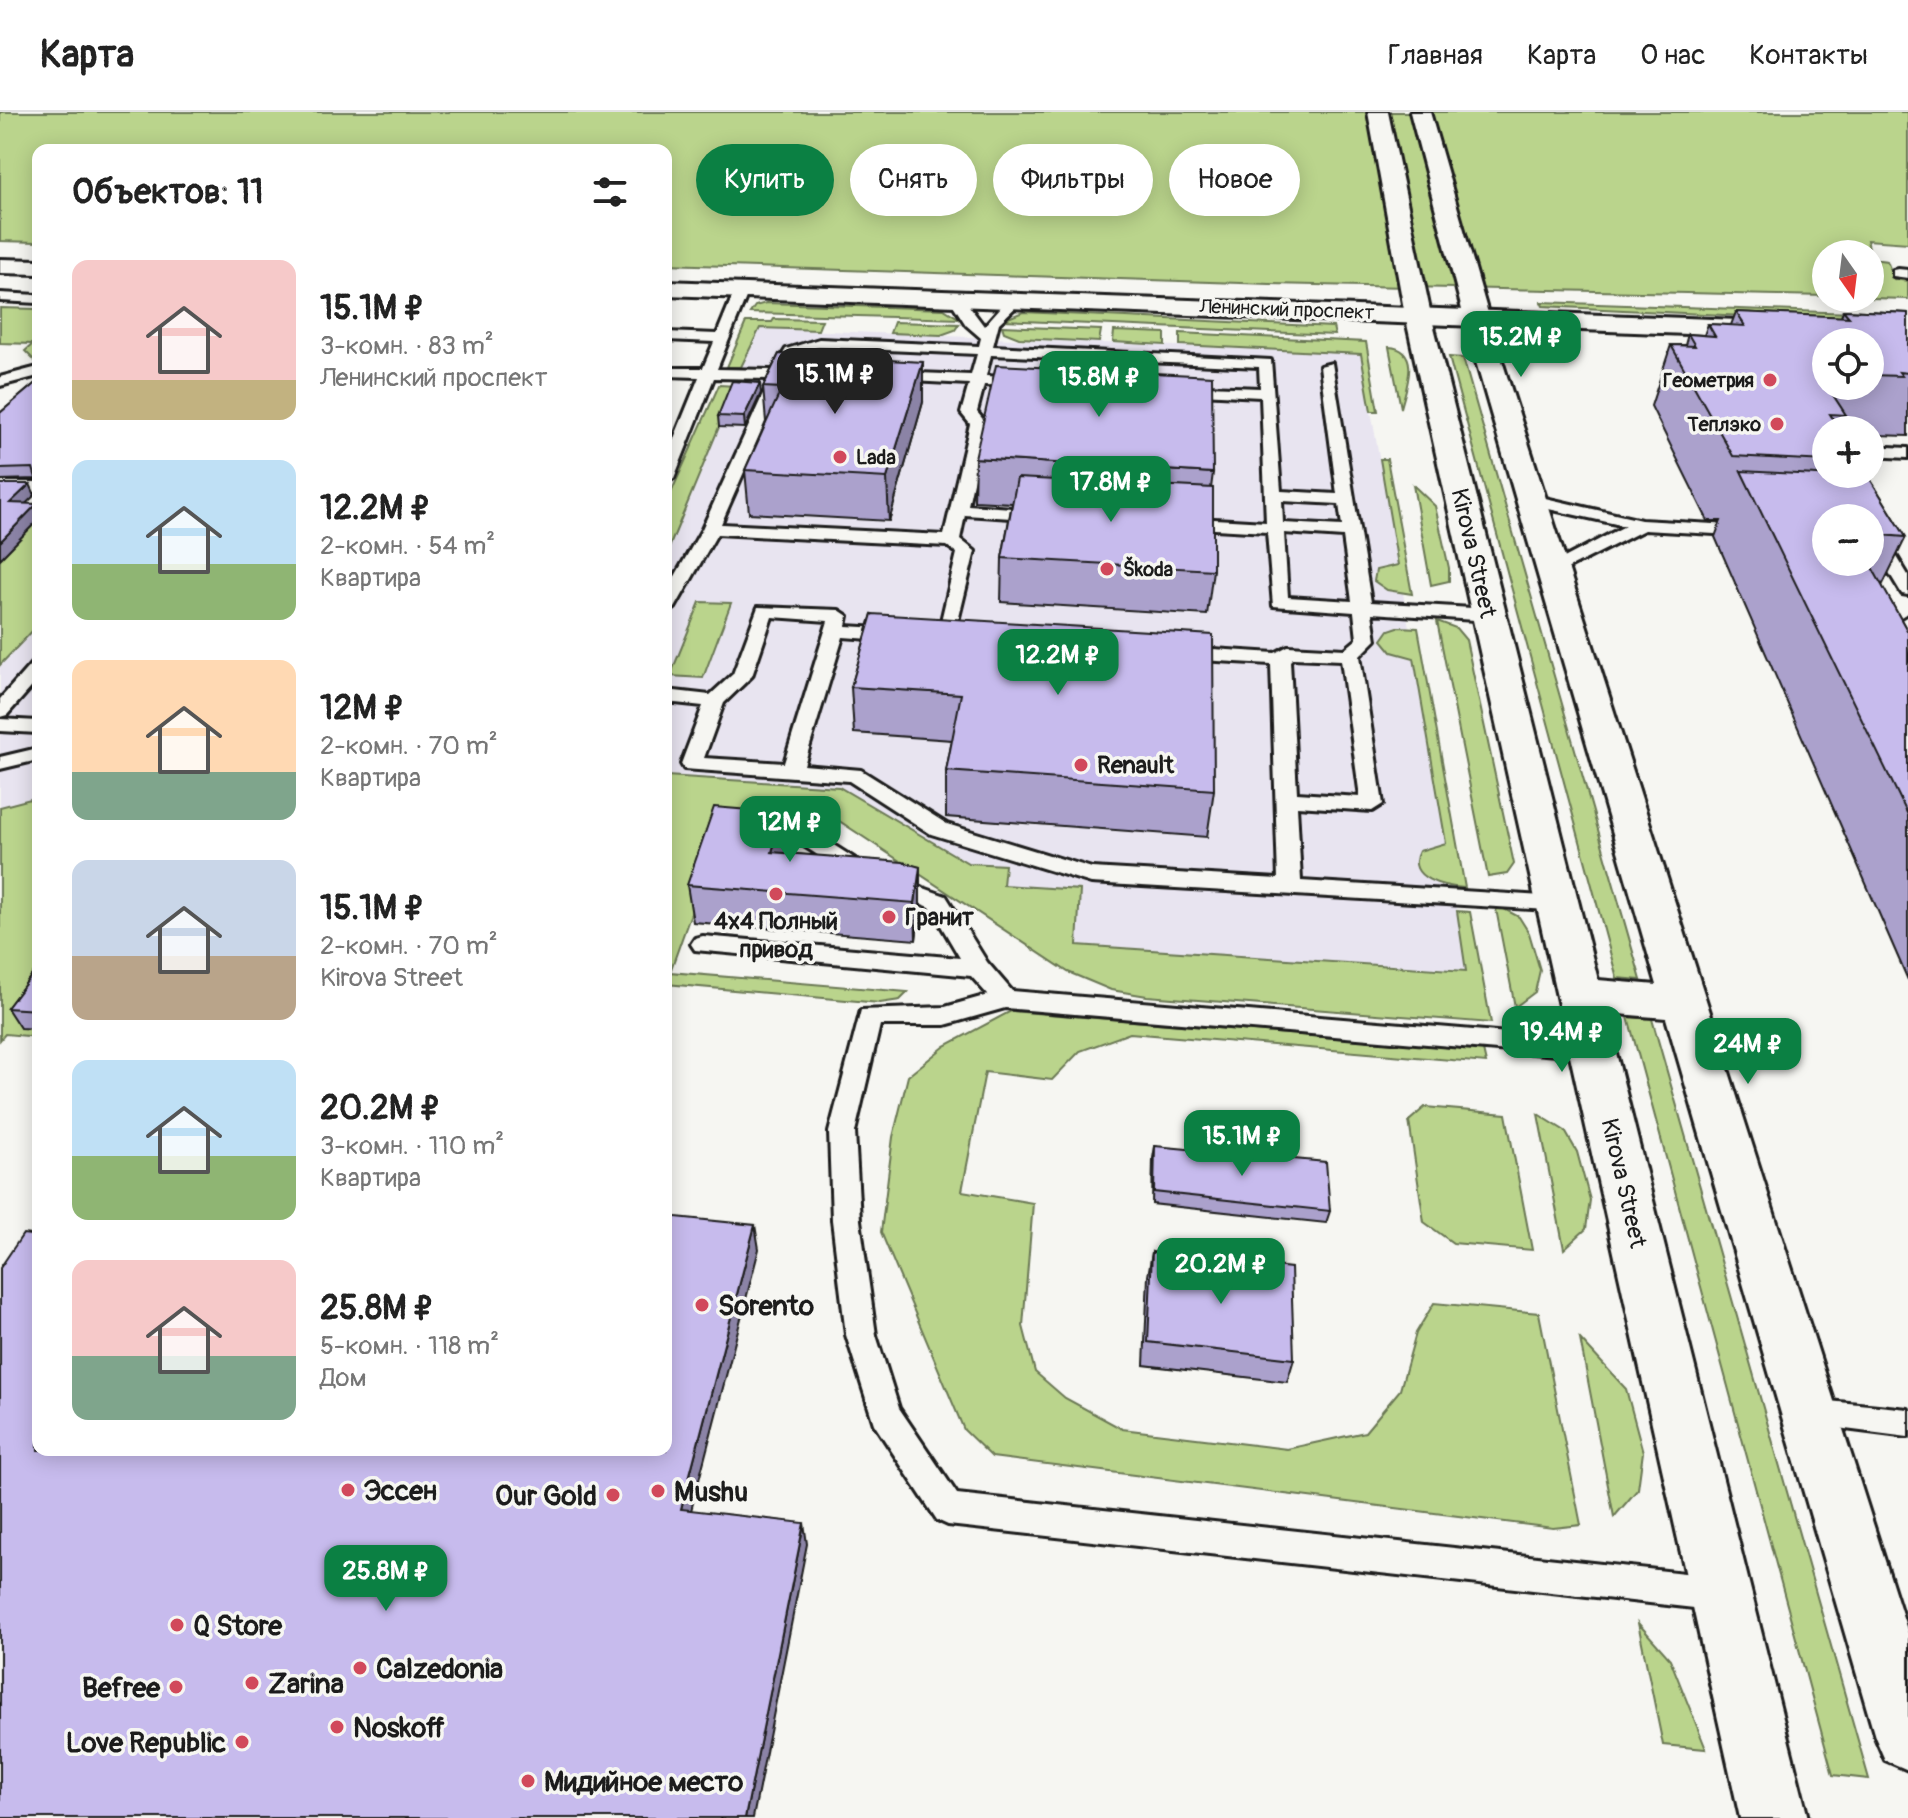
<!DOCTYPE html>
<html lang="ru">
<meta charset="utf-8">
<style>
body{margin:0;font-family:Pangolin,sans-serif;background:#f2f2f2;color:#222;height:100vh;display:flex;flex-direction:column;font-size:30px;white-space:nowrap}
*{box-sizing:border-box;margin:0}
p{font-size:26px;color:#767676}
.icon{flex:none;width:44px;height:44px;fill:none;stroke:currentColor;stroke-width:2;stroke-linecap:round;stroke-linejoin:round}
.map{position:relative;flex:1;overflow:hidden}
.details{position:absolute;left:32px;top:32px;width:640px;height:1312px;display:flex;flex-direction:column;background:#fff;border-radius:16px;box-shadow:0 4px 20px #0003}
.details>*{flex:none}
.guide{position:absolute;left:696px;top:32px;width:760px;height:72px;display:flex;gap:16px}
.needle{width:52px;rotate:166deg}
.tools{position:absolute;left:1812px;top:128px;display:grid;gap:16px}
.tools a{display:grid;place-items:center;width:72px;height:72px;border-radius:50%;background:#fff;box-shadow:0 4px 20px #0003;font-size:40px}
.price{position:absolute;translate:-50% -68px;padding:0 18px;border-radius:16px;background:#0b8043;color:#fff;font-size:26px;line-height:52px;filter:drop-shadow(0 2px 4px #0008)}
.price::after{content:'';position:absolute;left:50%;top:48px;width:24px;height:18px;margin-left:-12px;background:inherit;clip-path:polygon(0 0,100% 0,50% 100%)}
.price.selected{background:#222;color:#fff}
ul{padding:0;list-style:none}
li{display:flex;align-items:center;gap:24px;height:200px;padding:0 40px}
li span{display:grid;place-items:center;flex:none;width:224px;height:160px;border-radius:16px;color:#555}
li>.icon{margin-inline-start:auto}
span .icon{width:96px;height:96px;fill:#fffc;stroke-width:1}
li b{font-size:34px}
h2{display:flex;justify-content:space-between;align-items:center;height:96px;padding:0 40px;font-size:34px}
.pill{padding:0 28px;border-radius:36px;background:#fff;box-shadow:0 4px 20px #0003;font-size:28px;line-height:72px}
.pill.selected{background:#0b8043;color:#fff}
header{display:flex;align-items:center;gap:48px;box-sizing:border-box;height:112px;padding:0 40px;background:#fff;border-bottom:2px solid #e0e0e0}
header strong{font-size:38px}
nav{display:flex;gap:44px;margin-inline-start:auto;font-size:28px}
.map>svg:first-child{display:block}
.built{fill:#e8e4f0}
.green{fill:#bad48c;stroke:#6b7854;stroke-width:2}
.lines{fill:none;stroke-linecap:round;stroke-linejoin:round}
.service-casing{stroke:#1c1c1c;stroke-width:6}
.secondary-casing{stroke:#1c1c1c;stroke-width:6}
.primary-casing{stroke:#1c1c1c;stroke-width:6}
.service{fill:#f6f6f2;fill-rule:evenodd}
.secondary{fill:#f6f6f2;fill-rule:evenodd}
.primary{fill:#f6f6f2;fill-rule:evenodd}
.wall{fill:#aba1cc;stroke:#1c1c1c;stroke-width:2;fill-rule:evenodd}
.shaded-wall{fill:#8b83a6;stroke:#1c1c1c;stroke-width:2}
.building{fill:#c7bbed;stroke:#1c1c1c;stroke-width:2}
.poi-dot{fill:#d1495b;stroke:#f6f6f2;stroke-width:3}
.labels{text-anchor:middle;stroke-width:7;stroke-linejoin:round;paint-order:stroke}
.far-street-label{font-size:20px;fill:#1c1c1c;stroke:#f6f6f2}
.far-poi-label{font-size:20px;font-weight:bold;fill:#1c1c1c;stroke:#f6f6f2;text-anchor:end}
.street-label{font-size:24px;fill:#1c1c1c;stroke:#f6f6f2}
.poi-label{font-size:24px;font-weight:bold;fill:#1c1c1c;stroke:#f6f6f2;text-anchor:start}
.near-poi-label{font-size:28px;font-weight:bold;fill:#1c1c1c;stroke:#f6f6f2;text-anchor:start}
</style>
<header>
<strong>Карта</strong>
<nav><a>Главная</a><a>Карта</a><a>О нас</a><a>Контакты</a></nav>
</header>
<div class="map">
<svg width="1908" height="1706" viewBox="0 0 1908 1706">
<rect width="100%" height="100%" fill="#f6f6f2"/>
<filter id="ink" filterUnits="userSpaceOnUse"><feTurbulence type="fractalNoise" baseFrequency=".0125" numOctaves="2"/><feDisplacementMap in="SourceGraphic" scale="16" xChannelSelector="R" yChannelSelector="G"/><feConvolveMatrix kernelMatrix="1 2 1 2 8 2 1 2 1" color-interpolation-filters="sRGB"/></filter>
<g filter="url(#ink)">
<path class="built" d="M 760,216 L 1361,242 L 1398,453 L 1376,458 L 1373,463 L 1374,469 L 1403,481 L 1409,515 L 1398,515 L 1403,544 L 1414,546 L 1467,859 L 1076,832 L 827,696 L 666,685 L 666,429 L 729,280 Z
M 38,513 L 38,685 L 0,695 L 0,553 Z"/>
<path class="green" d="M 0,0 L 1908,0 L 1908,131 L 1867,128 L 1872,147 L 1887,149 L 1894,167 L 1908,169 L 1908,187 L 1870,186 L 1870,142 L 1826,142 L 1826,184 L 1270,172 L 666,152 L 666,38 L 38,38 L 38,130 L 0,129 Z
M 1541,190 L 1908,203 L 1908,212 L 1543,194 Z
M 766,191 L 944,197 L 960,207 L 750,201 L 755,194 Z
M 0,196 L 38,197 L 38,252 L 25,239 L 33,232 L 0,231 Z
M 1023,200 L 1333,215 L 1335,223 L 1003,208 Z
M 774,207 L 822,208 L 818,218 L 760,216 L 741,255 L 727,255 L 746,210 L 772,210 Z
M 894,210 L 959,212 L 955,218 L 941,223 L 890,221 Z
M 1002,214 L 1101,218 L 1099,230 L 1019,226 L 1004,220 Z
M 1114,219 L 1165,221 L 1165,233 L 1113,230 Z
M 1180,221 L 1366,230 L 1378,299 L 1371,299 L 1361,242 L 1180,233 Z
M 1389,235 C 1422,237 1406,276 1401,296 Z
M 1449,245 L 1463,246 L 1641,868 L 1617,866 Z
M 719,273 L 736,274 L 666,443 L 666,392 Z
M 1380,347 L 1387,347 L 1412,482 L 1387,478 L 1374,469 L 1376,458 L 1398,453 Z
M 1413,373 L 1435,394 L 1449,456 L 1449,469 L 1431,473 Z
M 38,408 L 38,513 L 0,553 L 0,447 Z
M 700,490 L 731,491 L 703,566 L 670,564 Z
M 1437,509 L 1456,516 L 1466,528 L 1514,752 L 1507,762 L 1488,765 Z
M 1398,515 L 1418,516 L 1465,776 C 1446,775 1404,767 1419,739 L 1446,731 L 1414,546 L 1392,540 L 1382,528 L 1389,518 Z
M 666,664 L 839,675 L 968,751 L 1005,753 L 1003,773 L 1080,778 L 1077,833 L 1466,859 L 1457,799 L 1470,800 L 1491,911 L 1147,884 L 1111,878 L 1068,860 L 824,699 L 751,694 L 746,706 L 719,723 L 670,860 L 908,880 L 900,888 L 880,891 L 666,872 Z
M 38,685 L 38,925 L 5,922 L 0,928 L 0,695 Z
M 1495,792 L 1519,805 L 1529,821 L 1540,858 L 1535,880 L 1515,895 Z
M 1011,899 L 1483,938 L 1486,951 L 1130,921 L 1080,939 L 1052,968 L 985,960 L 962,1079 L 1033,1091 L 1023,1214 L 1035,1260 L 1065,1286 L 1122,1317 L 1287,1337 L 1365,1320 L 1400,1278 L 1416,1221 L 1434,1191 L 1539,1201 L 1581,1413 L 1553,1416 L 992,1345 L 964,1318 L 881,1120 L 893,1025 L 908,964 L 945,934 Z
M 1628,905 L 1652,907 L 1869,1667 L 1833,1663 Z
M 1425,995 L 1506,1002 L 1532,1138 L 1453,1131 L 1424,1110 L 1409,1009 Z
M 1538,1002 L 1565,1019 L 1577,1040 L 1590,1088 L 1586,1117 L 1564,1137 Z
M 1580,1227 L 1626,1277 L 1643,1340 L 1638,1377 L 1614,1405 Z
M 1638,1511 L 1670,1547 L 1706,1637 L 1663,1633 Z"/>
<g class="lines">
<g class="service-casing">
<path id="service" d="M 1898,157 L 1908,158 L 1908,166 L 1893,164 L 1893,158 Z
M 742,174 L 749,178 L 717,257 L 773,258 L 786,237 L 819,227 L 979,234 L 981,226 L 966,213 L 948,185 L 955,181 L 960,182 L 984,214 L 1010,185 L 1020,185 L 1020,191 L 999,211 L 993,234 L 1271,248 L 1281,379 L 1337,382 L 1320,254 L 1332,251 L 1371,490 L 1489,497 L 1498,503 L 1489,509 L 1372,501 L 1376,528 L 1360,544 L 1383,692 L 1372,699 L 1297,694 L 1301,769 L 1558,785 L 1570,793 L 1566,799 L 1091,771 L 931,722 L 849,669 L 684,657 L 681,652 L 703,594 L 666,590 L 666,578 L 710,583 L 733,562 L 758,495 L 839,498 L 848,504 L 846,514 L 898,517 L 907,523 L 898,529 L 843,525 L 804,653 L 861,658 L 947,712 L 1092,756 L 1278,767 L 1271,552 L 1182,547 L 1172,541 L 1182,535 L 1275,541 L 1288,534 L 1345,537 L 1357,527 L 1354,500 L 1273,494 L 1267,420 L 1180,415 L 1171,410 L 1180,405 L 1266,410 L 1261,285 L 1179,281 L 1172,277 L 1179,273 L 1260,276 L 1259,255 L 991,243 L 986,264 L 1022,266 L 1029,270 L 1022,274 L 984,273 L 977,300 L 986,311 L 968,393 L 1043,398 L 1051,403 L 1043,408 L 965,403 L 960,427 L 975,439 L 953,530 L 939,530 L 937,526 L 957,441 L 947,434 L 717,422 L 675,496 L 666,502 L 666,480 L 702,417 L 770,267 L 714,266 L 674,366 L 666,371 L 666,346 L 699,265 L 666,264 L 666,256 L 703,256 L 714,230 L 666,228 L 666,220 L 717,222 L 735,178 ZM 819,235 L 977,242 L 971,263 L 891,260 L 884,264 L 891,268 L 969,272 L 961,301 L 970,312 L 944,423 L 721,412 L 785,267 L 799,267 L 806,263 L 787,258 C 794,243 803,238 819,235 ZM 1282,389 L 1339,392 L 1342,414 L 1283,411 ZM 1284,421 L 1343,425 L 1352,489 L 1288,485 ZM 772,505 L 828,509 L 784,651 L 704,646 L 724,591 L 752,564 ZM 1293,546 L 1341,548 L 1360,685 L 1297,681 L 1290,549 Z
M 0,181 L 38,183 L 38,191 L 0,189 Z
M 38,255 L 38,264 L 0,274 L 0,265 Z
M 1870,334 L 1908,336 L 1908,346 L 1870,344 Z
M 0,370 L 38,370 L 38,380 L 0,380 Z
M 1532,383 L 1641,408 L 1750,414 L 1759,419 L 1750,424 L 1644,418 L 1553,464 L 1544,459 L 1547,455 L 1625,414 L 1526,392 L 1524,388 Z
M 1870,409 L 1876,410 L 1908,463 L 1908,483 L 1902,482 L 1870,429 Z
M 1908,504 L 1908,518 L 1904,520 L 1908,549 L 1901,547 L 1885,518 Z
M 38,550 L 38,568 L 7,603 L 0,605 L 0,587 L 31,552 Z
M 0,607 L 38,609 L 38,621 L 0,619 Z
M 38,636 L 38,648 L 0,657 L 0,645 Z
M 756,711 L 813,720 L 873,758 L 946,784 L 987,850 L 1012,879 L 1592,928 L 1601,930 L 1605,937 L 1601,944 L 1592,946 L 1005,896 L 945,913 L 880,913 L 855,1020 L 860,1108 L 876,1223 L 899,1296 L 957,1382 L 1721,1465 L 1733,1470 L 1738,1482 L 1733,1494 L 1721,1499 L 948,1413 L 937,1408 L 874,1312 L 846,1223 L 832,1108 L 829,1020 L 861,898 L 945,895 L 988,883 L 971,864 L 695,838 L 691,832 L 695,826 L 703,824 L 960,846 L 930,795 L 857,768 L 799,731 L 748,723 L 745,718 L 748,713 Z
M 1809,1287 L 1908,1297 L 1908,1325 L 1798,1311 L 1793,1301 L 1798,1291 Z"/>
</g>
<g class="secondary-casing">
<path id="secondary" d="M 1368,0 L 1388,0 L 1431,203 L 1598,868 L 1657,873 L 1472,236 L 1410,0 L 1430,0 L 1498,236 L 1908,1521 L 1908,1658 L 1885,1648 L 1875,1625 L 1666,906 L 1606,901 L 1808,1706 L 1740,1706 L 1405,203 Z"/>
</g>
<g class="primary-casing">
<path id="primary" d="M 0,147 L 38,148 L 38,162 L 0,161 Z
M 666,169 L 1767,209 L 1780,217 L 1767,225 L 666,183 Z"/>
</g>
<use href="#service" class="service"/>
<use href="#secondary" class="secondary"/>
<use href="#primary" class="primary"/>
</g>
<path class="wall" d="M 1843,198 L 1908,201 L 1908,324 L 1876,323 L 1874,327 L 1870,327 L 1870,318 L 1826,318 L 1826,362 L 1867,362 L 1906,425 L 1882,474 L 1908,520 L 1908,868 L 1715,425 L 1721,409 L 1708,409 L 1651,294 L 1671,233 L 1685,233 L 1688,222 L 1704,223 L 1708,212 L 1731,213 L 1736,200 L 1841,205 ZM 1826,230 L 1870,230 L 1870,274 L 1826,274 ZM 1870,406 L 1870,450 L 1826,450 Z
M 779,242 L 923,290 L 889,409 L 749,401 L 745,358 L 766,310 L 763,275 Z
M 38,269 L 36,367 L 0,368 L 0,301 Z
M 761,281 L 745,316 L 719,315 L 718,304 Z
M 975,346 L 1213,361 L 1211,376 L 1213,458 L 1207,503 L 1001,490 L 1002,446 L 1012,391 L 974,389 Z
M 872,502 L 1214,678 L 1207,725 L 946,705 L 946,659 L 952,628 L 854,621 L 851,575 Z
M 784,701 L 787,737 L 786,741 L 920,755 L 920,792 L 916,828 L 693,810 L 687,773 Z
M 38,855 L 38,917 L 20,916 L 7,896 Z
M 1155,1034 L 1330,1099 L 1326,1111 L 1152,1092 L 1153,1046 Z
M 1152,1140 L 1294,1247 L 1287,1270 L 1144,1253 L 1148,1164 Z"/>
<path class="shaded-wall" d="M 923,250 L 923,290 L 889,409 L 887,366 Z
M 760,271 L 761,281 L 745,316 L 744,305 Z
M 30,372 L 35,383 L 15,402 L 10,391 Z
M 37,392 L 38,408 L 0,447 L 0,430 Z
M 666,590 L 668,605 L 666,612 Z
M 784,701 L 787,737 L 776,776 L 772,740 Z
M 920,755 L 920,792 L 916,828 L 915,791 Z
M 755,1113 L 759,1137 L 686,1418 L 681,1397 Z
M 804,1411 L 807,1432 L 753,1706 L 745,1706 Z"/>
<path class="building" d="M 1843,198 L 1908,201 L 1908,261 L 1899,260 L 1902,264 L 1870,263 L 1870,230 L 1826,230 L 1826,261 L 1818,260 L 1846,303 L 1830,302 L 1840,318 L 1826,318 L 1826,349 L 1733,344 L 1671,233 L 1695,234 L 1688,222 L 1715,224 L 1708,212 L 1745,214 L 1736,200 L 1849,205 Z
M 779,242 L 923,250 L 887,366 L 745,358 L 782,276 L 763,275 Z
M 996,253 L 1212,264 L 1213,361 L 975,346 Z
M 38,269 L 38,364 L 36,366 L 33,356 L 0,357 L 0,301 Z
M 732,269 L 760,271 L 744,305 L 718,304 Z
M 1741,359 L 1855,365 L 1856,362 L 1867,362 L 1906,425 L 1870,422 L 1870,406 L 1826,406 L 1826,450 L 1869,450 L 1908,520 L 1908,703 Z
M 1017,366 L 1213,376 L 1213,458 L 1002,446 Z
M 0,372 L 30,372 L 10,391 L 37,392 L 0,430 Z
M 872,502 L 1213,523 L 1214,678 L 946,659 L 961,582 L 851,575 Z
M 714,695 L 784,701 L 772,740 L 903,750 L 920,755 L 915,791 L 687,773 Z
M 38,855 L 38,898 L 7,896 Z
M 1155,1034 L 1326,1050 L 1330,1099 L 1154,1080 Z
M 666,1104 L 755,1113 L 681,1397 L 804,1411 L 745,1706 L 0,1706 L 0,1156 L 23,1122 L 38,1124 L 38,1338 L 666,1338 Z
M 1152,1140 L 1291,1156 L 1294,1247 L 1148,1230 Z"/>
</g>
<g class="poi-dot">
<circle cx="1770" cy="268" r="8"/>
<circle cx="1777" cy="312" r="8"/>
<circle cx="840" cy="345" r="8"/>
<circle cx="1107" cy="457" r="8"/>
<circle cx="1081" cy="653" r="8"/>
<circle cx="776" cy="782" r="8"/>
<circle cx="889" cy="805" r="8"/>
<circle cx="702" cy="1193" r="8"/>
<circle cx="348" cy="1378" r="8"/>
<circle cx="658" cy="1379" r="8"/>
<circle cx="613" cy="1383" r="8"/>
<circle cx="177" cy="1513" r="8"/>
<circle cx="360" cy="1556" r="8"/>
<circle cx="252" cy="1571" r="8"/>
<circle cx="176" cy="1575" r="8"/>
<circle cx="337" cy="1615" r="8"/>
<circle cx="242" cy="1630" r="8"/>
<circle cx="528" cy="1669" r="8"/>
</g>
<g class="labels">
<g class="far-street-label">
<text transform="translate(1287 197) rotate(2)" y="7">Ленинский проспект</text>
</g>
<g class="far-poi-label">
<text x="1754" y="275">Геометрия</text>
<text x="1761" y="319">Теплэко</text>
<text x="856" y="352" text-anchor="start">Lada</text>
<text x="1123" y="464" text-anchor="start">Škoda</text>
</g>
<g class="street-label">
<text transform="translate(1474 441) rotate(77)" y="8">Kirova Street</text>
<text transform="translate(1624 1071) rotate(77)" y="8">Kirova Street</text>
</g>
<g class="poi-label">
<text x="1097" y="661">Renault</text>
<text x="905" y="813">Гранит</text>
<text x="776" y="817" text-anchor="middle">4x4 Полный<tspan x="776" dy="28">привод</tspan></text>
</g>
<g class="near-poi-label">
<text x="718" y="1203">Sorento</text>
<text x="364" y="1388">Эссен</text>
<text x="674" y="1389">Mushu</text>
<text x="597" y="1393" text-anchor="end">Our Gold</text>
<text x="193" y="1523">Q Store</text>
<text x="376" y="1566">Calzedonia</text>
<text x="268" y="1581">Zarina</text>
<text x="160" y="1585" text-anchor="end">Befree</text>
<text x="353" y="1625">Noskoff</text>
<text x="226" y="1640" text-anchor="end">Love Republic</text>
<text x="544" y="1679">Мидийное место</text>
</g>
</g>
</svg>
<div class="tools">
<a><svg class="needle" viewBox="-14 -14 28 28"><path d="M0-13l5 13h-10z" fill="#e53935"/><path d="M0 13l5-13h-10z" fill="#767676"/></svg></a>
<a><svg class="icon" aria-label="locate" viewBox="0 0 24 24"><circle cx="12" cy="12" r="6"/><path d="M12 2v4M12 18v4M2 12h4M18 12h4"/></svg></a>
<a>+</a>
<a>−</a>
</div>
<b class="price" style="left:1521px;top:267px">15.2M ₽</b>
<b class="price selected" style="left:835px;top:304px">15.1M ₽</b>
<b class="price" style="left:1099px;top:307px">15.8M ₽</b>
<b class="price" style="left:1111px;top:412px">17.8M ₽</b>
<b class="price" style="left:1058px;top:585px">12.2M ₽</b>
<b class="price" style="left:790px;top:752px">12M ₽</b>
<b class="price" style="left:1562px;top:962px">19.4M ₽</b>
<b class="price" style="left:1748px;top:974px">24M ₽</b>
<b class="price" style="left:1242px;top:1066px">15.1M ₽</b>
<b class="price" style="left:1221px;top:1194px">20.2M ₽</b>
<b class="price" style="left:386px;top:1501px">25.8M ₽</b>
<div class="guide">
<a class="pill selected">Купить</a>
<a class="pill">Снять</a>
<a class="pill">Фильтры</a>
<a class="pill">Новое</a>
</div>
<section class="details">
<h2>Объектов: 11<svg class="icon" aria-label="filters" viewBox="0 0 24 24"><path d="M4 7h16M4 17h16"/><circle cx="9" cy="7" r="2"/><circle cx="15" cy="17" r="2"/></svg></h2>
<ul>
<li><span style="background:linear-gradient(#f6c9c9 75%,#c2b280 0)"><svg class="icon" aria-label="home" viewBox="0 0 24 24"><path d="M3 11l9-7 9 7M6 9v11h12V9"/></svg></span><div><b>15.1M ₽</b><p>3-комн. · 83 m²</p><p>Ленинский проспект</p></div></li>
<li><span style="background:linear-gradient(#bfe0f5 65%,#8fb573 0)"><svg class="icon" aria-label="home" viewBox="0 0 24 24"><path d="M3 11l9-7 9 7M6 9v11h12V9"/></svg></span><div><b>12.2M ₽</b><p>2-комн. · 54 m²</p><p>Квартира</p></div></li>
<li><span style="background:linear-gradient(#ffd9b3 70%,#7fa58c 0)"><svg class="icon" aria-label="home" viewBox="0 0 24 24"><path d="M3 11l9-7 9 7M6 9v11h12V9"/></svg></span><div><b>12M ₽</b><p>2-комн. · 70 m²</p><p>Квартира</p></div></li>
<li><span style="background:linear-gradient(#c9d6e8 60%,#b9a48a 0)"><svg class="icon" aria-label="home" viewBox="0 0 24 24"><path d="M3 11l9-7 9 7M6 9v11h12V9"/></svg></span><div><b>15.1M ₽</b><p>2-комн. · 70 m²</p><p>Kirova Street</p></div></li>
<li><span style="background:linear-gradient(#bfe0f5 60%,#8fb573 0)"><svg class="icon" aria-label="home" viewBox="0 0 24 24"><path d="M3 11l9-7 9 7M6 9v11h12V9"/></svg></span><div><b>20.2M ₽</b><p>3-комн. · 110 m²</p><p>Квартира</p></div></li>
<li><span style="background:linear-gradient(#f6c9c9 60%,#7fa58c 0)"><svg class="icon" aria-label="home" viewBox="0 0 24 24"><path d="M3 11l9-7 9 7M6 9v11h12V9"/></svg></span><div><b>25.8M ₽</b><p>5-комн. · 118 m²</p><p>Дом</p></div></li>
</ul>
</section>
</div>
